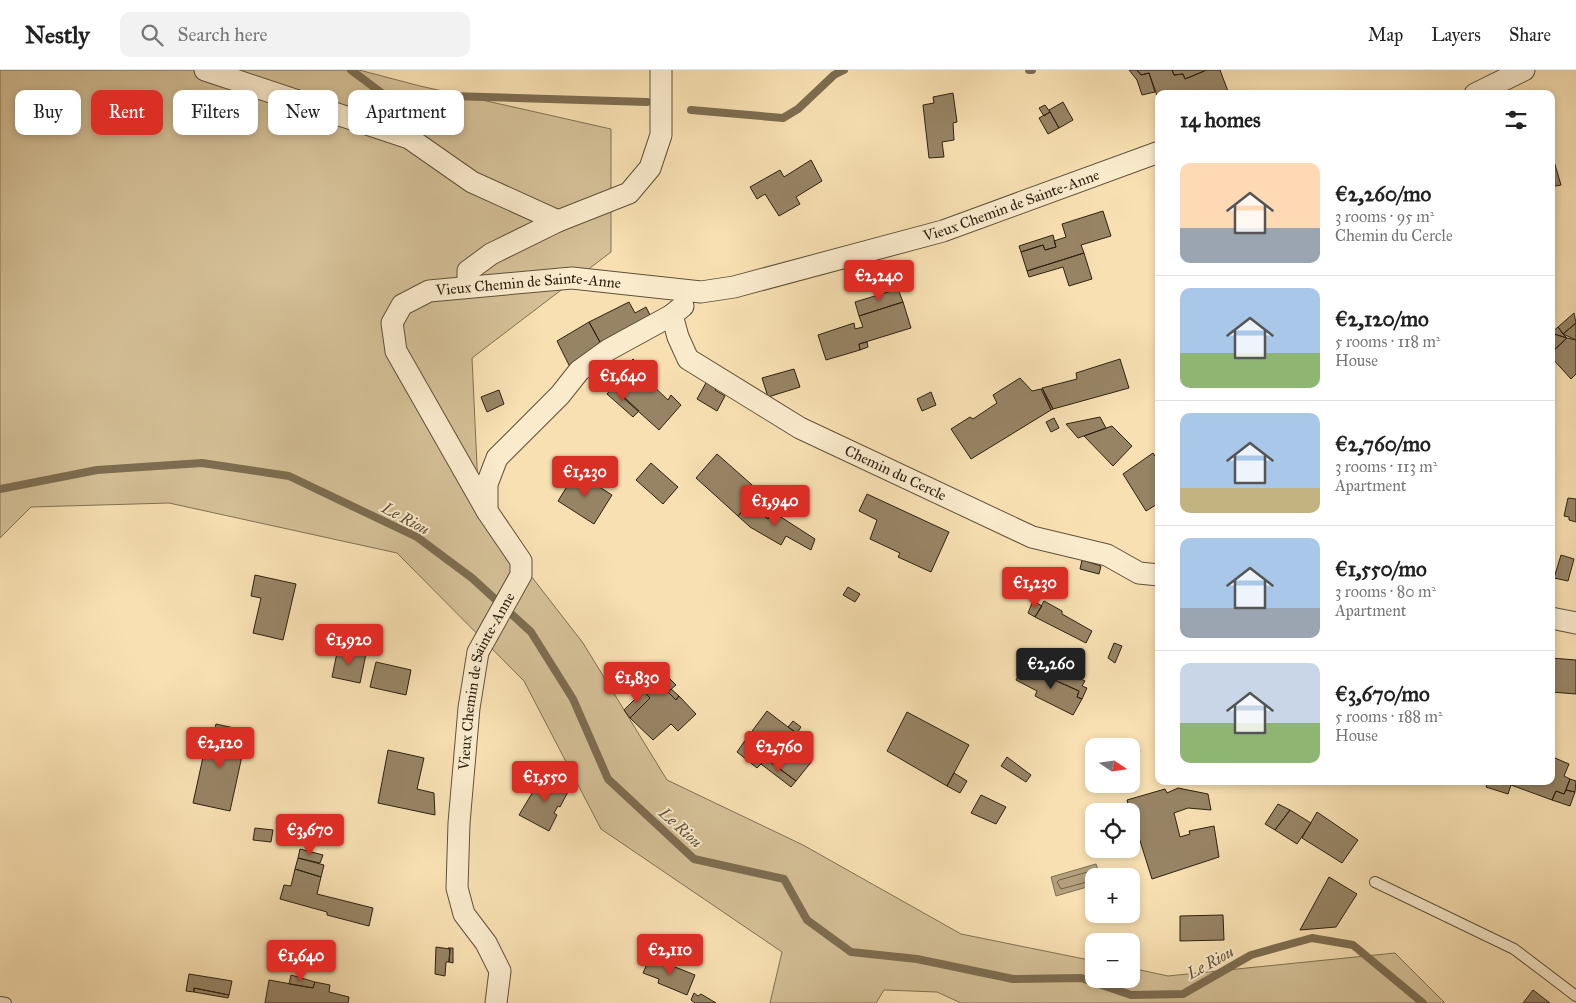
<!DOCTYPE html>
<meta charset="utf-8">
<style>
body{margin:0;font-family:"IM FELL Great Primer",serif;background:#f2f2f2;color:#222;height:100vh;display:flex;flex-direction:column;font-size:19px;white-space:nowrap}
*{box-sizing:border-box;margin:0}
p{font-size:16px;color:#767676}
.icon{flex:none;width:28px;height:28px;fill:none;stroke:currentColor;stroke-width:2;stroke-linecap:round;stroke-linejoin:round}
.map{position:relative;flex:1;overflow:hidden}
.sheet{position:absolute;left:1155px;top:20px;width:400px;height:695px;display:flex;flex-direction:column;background:#fff;border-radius:10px;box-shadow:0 2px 8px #0003}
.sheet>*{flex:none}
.hud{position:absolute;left:15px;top:20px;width:475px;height:45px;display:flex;gap:10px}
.needle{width:32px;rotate:103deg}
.fabs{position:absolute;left:1085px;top:668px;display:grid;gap:10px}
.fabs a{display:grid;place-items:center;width:55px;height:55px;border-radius:10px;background:#fff;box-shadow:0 2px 8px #0003;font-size:25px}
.price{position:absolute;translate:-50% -42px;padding:0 11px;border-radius:5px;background:#d93025;color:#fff;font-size:16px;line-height:32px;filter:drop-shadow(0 1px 2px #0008)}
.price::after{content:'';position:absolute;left:50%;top:30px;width:15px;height:11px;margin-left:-8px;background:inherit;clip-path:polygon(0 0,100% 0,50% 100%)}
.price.current{background:#222;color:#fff}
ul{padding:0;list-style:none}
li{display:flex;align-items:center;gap:15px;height:125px;padding:0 25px}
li+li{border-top:1px solid #e0e0e0}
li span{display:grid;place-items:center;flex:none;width:140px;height:100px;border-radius:10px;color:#555}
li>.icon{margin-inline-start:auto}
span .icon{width:60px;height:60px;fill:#fffc;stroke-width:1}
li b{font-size:21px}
h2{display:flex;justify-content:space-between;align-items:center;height:60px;padding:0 25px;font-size:21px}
.tag{padding:0 18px;border-radius:10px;background:#fff;box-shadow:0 2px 8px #0003;font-size:18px;line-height:45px}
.tag.current{background:#d93025;color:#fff}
header{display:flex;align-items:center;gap:30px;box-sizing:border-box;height:70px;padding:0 25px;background:#fff;border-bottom:1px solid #e0e0e0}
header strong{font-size:24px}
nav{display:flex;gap:28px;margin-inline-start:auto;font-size:18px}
.search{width:350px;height:45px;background:#f2f2f2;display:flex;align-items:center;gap:12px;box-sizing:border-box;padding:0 18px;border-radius:10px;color:#767676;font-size:19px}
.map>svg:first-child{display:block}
.green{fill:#d5c097;stroke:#817054}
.water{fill:#b39f7b;stroke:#7d6d51}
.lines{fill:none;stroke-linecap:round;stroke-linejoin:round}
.shore{stroke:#706046;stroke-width:1}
.stream{stroke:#7d6d51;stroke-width:8}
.building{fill:#978465;stroke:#2d2111}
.service-casing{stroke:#605139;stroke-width:12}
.minor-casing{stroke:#605139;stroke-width:23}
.service{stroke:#faebcd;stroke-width:10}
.minor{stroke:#faebcd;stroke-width:21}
.labels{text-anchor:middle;stroke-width:4;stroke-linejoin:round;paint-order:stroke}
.street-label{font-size:15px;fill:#2d2111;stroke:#faebcd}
.water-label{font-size:16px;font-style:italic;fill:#5c4d36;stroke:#faebcd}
</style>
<header>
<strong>Nestly</strong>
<div class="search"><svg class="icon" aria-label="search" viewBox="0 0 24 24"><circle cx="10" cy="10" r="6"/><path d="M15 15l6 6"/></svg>Search here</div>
<nav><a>Map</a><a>Layers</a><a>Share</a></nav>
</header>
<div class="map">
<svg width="1576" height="933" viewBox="0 0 1576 933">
<rect width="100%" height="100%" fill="#f8e0b2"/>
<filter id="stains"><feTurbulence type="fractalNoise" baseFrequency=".004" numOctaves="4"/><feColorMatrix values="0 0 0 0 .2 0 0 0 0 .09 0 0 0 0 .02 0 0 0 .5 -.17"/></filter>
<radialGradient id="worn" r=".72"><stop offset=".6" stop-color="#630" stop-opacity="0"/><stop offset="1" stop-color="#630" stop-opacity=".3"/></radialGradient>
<path class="green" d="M 0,0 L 359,0 L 420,16 L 611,59 L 611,182 L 472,288 L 479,439 L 583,573 L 667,710 L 803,775 L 961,864 L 1094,891 L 1094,909 L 1131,909 L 1131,898 L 1168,906 L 1395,883 L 1445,933 L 961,933 L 937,922 L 884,920 L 876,933 L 770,933 L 782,882 L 601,759 L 524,611 L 397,483 L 169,433 L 31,437 L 0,468 Z"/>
<path class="water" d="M 1096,794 L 1100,806 L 1094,806 L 1094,815 L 1056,826 L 1051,807 Z"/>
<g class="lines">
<path class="shore" d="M 1094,810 L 1061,819 L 1057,812 L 1059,810 L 1091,801 L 1095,806"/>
<path class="stream" d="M 351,0 L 383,24 L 647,32
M 1029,0 L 1032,0
M 691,40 L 783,48 L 798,39 L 834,5 L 844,0
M 0,419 L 97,400 L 202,393 L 289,406 L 417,467 L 472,508 L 531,562 L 573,629 L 608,709 L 694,789 L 784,809 L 807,850 L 851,882 L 917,889 L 1013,909 L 1081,908 L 1131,925 L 1183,924 L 1251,885 L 1312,868 L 1353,875 L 1423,933"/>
</g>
<path class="building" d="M 1129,0 L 1137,0 L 1141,5 L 1149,3 L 1155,22 L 1142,25 L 1137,10 Z
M 1137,0 L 1172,0 L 1174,5 L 1183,4 L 1185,9 L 1207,0 L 1220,0 L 1229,24 L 1159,24 L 1159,31 L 1149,3 L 1141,5 Z
M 1172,0 L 1204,0 L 1204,1 L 1185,9 L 1183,4 L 1174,5 Z
M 953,23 L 957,52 L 953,53 L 954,70 L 942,72 L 944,87 L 929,88 L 923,35 L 934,33 L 933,27 Z
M 1063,32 L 1073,50 L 1059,58 L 1049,40 Z
M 1045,35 L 1050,42 L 1044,46 L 1039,38 Z
M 1050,42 L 1059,58 L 1048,64 L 1039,48 Z
M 1551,81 L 1561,115 L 1551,117 Z
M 811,90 L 822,111 L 796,127 L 800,134 L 779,146 L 765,124 L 757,129 L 750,117 L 780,100 L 784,107 Z
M 1103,141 L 1111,166 L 1081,175 L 1084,183 L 1027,201 L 1021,182 L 1043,175 L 1045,180 L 1056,177 L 1054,171 L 1066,167 L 1062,154 Z
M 1053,165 L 1056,177 L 1045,180 L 1043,175 L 1021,182 L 1019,176 Z
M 1084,183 L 1092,209 L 1069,216 L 1063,197 L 1029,207 L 1027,201 Z
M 898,219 L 903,232 L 859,246 L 855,232 Z
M 629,232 L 635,243 L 646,237 L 650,245 L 600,272 L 589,252 Z
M 903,232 L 911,258 L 859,274 L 860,280 L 826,290 L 818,265 L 854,253 L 855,259 L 863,257 L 859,246 Z
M 1574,243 L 1576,253 L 1563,264 L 1558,257 Z
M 589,252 L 600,272 L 578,291 L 572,301 L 557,271 Z
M 1576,253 L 1576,270 L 1563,264 Z
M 1558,257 L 1563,264 L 1567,268 L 1551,263 Z
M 1551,263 L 1567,268 L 1551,283 Z
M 1567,268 L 1576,270 L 1576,304 L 1571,309 L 1551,287 L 1551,283 Z
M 867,272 L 868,277 L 860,280 L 859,274 Z
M 633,289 L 647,302 L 644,307 L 649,312 L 668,330 L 671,325 L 681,335 L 659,360 L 609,315 Z
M 1120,289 L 1129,318 L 1053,339 L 1042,318 L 1077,309 L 1076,303 Z
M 794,299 L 800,317 L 768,327 L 762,308 Z
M 647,302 L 652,307 L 649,312 L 644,307 Z
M 1020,308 L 1032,321 L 1041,319 L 1051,340 L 971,389 L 951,359 L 970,347 L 973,349 L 997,333 L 993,325 Z
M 707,311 L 717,317 L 715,320 L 725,326 L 717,341 L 697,329 Z
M 613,317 L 639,341 L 633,347 L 607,324 Z
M 1042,318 L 1053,339 L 1051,340 Z
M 499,320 L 504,334 L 487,342 L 481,327 Z
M 931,322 L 936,335 L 922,341 L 917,329 Z
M 1100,347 L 1106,358 L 1078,368 L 1066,354 Z
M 1054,348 L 1059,358 L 1051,362 L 1046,352 Z
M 1112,356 L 1132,376 L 1113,396 L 1084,366 Z
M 1153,383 L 1159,392 L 1159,433 L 1146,441 L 1123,404 Z
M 717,384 L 760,422 L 738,446 L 696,408 Z
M 651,393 L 678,417 L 663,434 L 636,410 Z
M 576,402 L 612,425 L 594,454 L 558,431 Z
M 867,424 L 949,462 L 931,502 L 898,487 L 900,483 L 870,469 L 877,450 L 859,441 Z
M 755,427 L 773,442 L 768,449 L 749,433 Z
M 1568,428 L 1576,429 L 1576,452 L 1569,450 L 1569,447 L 1564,446 Z
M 749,433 L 768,449 L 773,442 L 815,469 L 811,480 L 786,466 L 781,475 L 750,457 L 738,446 Z
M 1561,485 L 1574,489 L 1568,511 L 1554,508 Z
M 1082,490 L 1101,496 L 1099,504 L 1080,499 Z
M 255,505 L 296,514 L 283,570 L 253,563 L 261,528 L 251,526 Z
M 848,517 L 860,524 L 855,532 L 843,525 Z
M 1033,531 L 1042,536 L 1035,547 L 1028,543 Z
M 1044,531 L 1062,541 L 1062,544 L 1092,561 L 1086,573 L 1035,547 Z
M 1114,573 L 1122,576 L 1115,593 L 1108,588 Z
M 338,578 L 366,584 L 360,613 L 332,607 Z
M 1031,582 L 1058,595 L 1057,598 L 1085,611 L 1082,616 L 1087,618 L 1082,629 L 1077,627 L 1079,621 L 1023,596 Z
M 1551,588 L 1576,590 L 1576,624 L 1551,622 Z
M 376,592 L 411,600 L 406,625 L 370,617 Z
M 1023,596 L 1079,621 L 1077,627 L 1082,629 L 1073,645 L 1035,626 L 1037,621 L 1016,610 Z
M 660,599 L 676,615 L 668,622 L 676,630 L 679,626 L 696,644 L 678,661 L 671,654 L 653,670 L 630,648 L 650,628 L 640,617 Z
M 671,619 L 679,626 L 676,630 L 668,622 Z
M 643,621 L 650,628 L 630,648 L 624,640 Z
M 767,641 L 809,673 L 802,683 L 812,691 L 796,711 L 744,672 Z
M 907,642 L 969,675 L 947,716 L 887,681 Z
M 793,651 L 801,657 L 797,663 L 788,657 Z
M 216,654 L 243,660 L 237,685 L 242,686 L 230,741 L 193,733 L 205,678 L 210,679 Z
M 744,672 L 766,689 L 757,698 L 737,682 Z
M 388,680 L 424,688 L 417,719 L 434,723 L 435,745 L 378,733 Z
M 1007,687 L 1031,705 L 1026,712 L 1001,696 Z
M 1555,688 L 1569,694 L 1564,706 L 1570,709 L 1564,724 L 1556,721 L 1552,730 L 1511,715 L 1512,711 L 1551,711 L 1551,700 Z
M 766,689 L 796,711 L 791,717 L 761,694 Z
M 954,703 L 967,711 L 960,723 L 947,716 Z
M 543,705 L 570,718 L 560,737 L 558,736 L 554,743 L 557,745 L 549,761 L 519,745 Z
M 1570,709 L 1576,711 L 1575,722 L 1566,720 Z
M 1488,711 L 1500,711 L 1511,715 L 1508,724 L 1486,717 Z
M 1178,718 L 1208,724 L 1211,740 L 1188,738 L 1174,743 L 1180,767 L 1190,764 L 1189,761 L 1214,756 L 1219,787 L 1152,809 L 1136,758 L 1131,760 L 1131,741 L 1119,741 L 1129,738 L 1127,730 L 1165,719 L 1167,723 Z
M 1566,720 L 1575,722 L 1570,736 L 1552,730 L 1556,721 L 1564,724 Z
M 981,725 L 1006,737 L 996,754 L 971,743 Z
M 1278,734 L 1290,740 L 1275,760 L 1265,754 Z
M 1290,740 L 1311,753 L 1297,774 L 1275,760 Z
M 1317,742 L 1358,770 L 1342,793 L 1302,768 Z
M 255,758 L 273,760 L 271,772 L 253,770 Z
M 300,779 L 323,785 L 320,793 L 298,788 Z
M 298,788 L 324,795 L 321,807 L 295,799 Z
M 295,799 L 321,807 L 317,824 L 373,838 L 369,856 L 327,845 L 327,842 L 280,829 L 284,815 L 291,816 Z
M 1329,807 L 1357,824 L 1336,857 L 1300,860 Z
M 1223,845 L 1224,870 L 1180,871 L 1180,846 Z
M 436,877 L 450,879 L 449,892 L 446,892 L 445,906 L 435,904 Z
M 448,878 L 453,878 L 453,893 L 449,892 L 450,879 Z
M 650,887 L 695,905 L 687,925 L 658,913 L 659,909 L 643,903 Z
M 189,904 L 232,911 L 229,925 L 194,918 L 194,922 L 186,921 Z
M 291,905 L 315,912 L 313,918 L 289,914 Z
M 269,910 L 313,918 L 315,912 L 330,915 L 329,922 L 349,927 L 348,933 L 265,933 Z
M 194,918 L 229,925 L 228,928 L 194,922 Z
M 1533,920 L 1550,933 L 1523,933 Z
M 694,923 L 698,926 L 701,924 L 716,933 L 695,933 L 691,930 Z"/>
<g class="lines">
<g class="service-casing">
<path id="service" d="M 1375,812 L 1514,879 L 1576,926
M 0,932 L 6,933"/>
</g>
<g class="minor-casing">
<g id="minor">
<path d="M 205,0 L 409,68 L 472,112 L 558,151"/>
<path d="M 1475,24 L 1524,0"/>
<path d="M 468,217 L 468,201 L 491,184 L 558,151 L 629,123 L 650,98 L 661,65 L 661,0"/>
<path id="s1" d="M 672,245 L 678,267 L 688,289 L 800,358 L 1032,467 L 1107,485 L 1139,503 L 1159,505"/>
<path d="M 487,441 L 487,414 L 497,388 L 560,325 L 579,301 L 608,280 L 672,245 L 683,236"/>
<path d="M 1551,548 L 1576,553"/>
<path id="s2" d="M 496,933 L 500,901 L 486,873 L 464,844 L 457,818 L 459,753 L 469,638 L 478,582 L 521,505 L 521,491 L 487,441 L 396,281 L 392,253 L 402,235 L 429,221 L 572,208 L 701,222 L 734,217 L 943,161 L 1159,82"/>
</g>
</g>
<use href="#service" class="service"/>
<use href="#minor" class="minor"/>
</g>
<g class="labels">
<g class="street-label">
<text dy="5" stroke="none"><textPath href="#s2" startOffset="1386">Vieux Chemin de Sainte-Anne</textPath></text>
<text dy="5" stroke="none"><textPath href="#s2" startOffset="890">Vieux Chemin de Sainte-Anne</textPath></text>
<text dy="5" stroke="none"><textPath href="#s1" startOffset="284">Chemin du Cercle</textPath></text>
<text dy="5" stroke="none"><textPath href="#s2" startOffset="338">Vieux Chemin de Sainte-Anne</textPath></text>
</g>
<g class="water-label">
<text transform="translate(406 448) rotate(28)" y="6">Le Riou</text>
<text transform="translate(681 757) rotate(42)" y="6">Le Riou</text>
<text transform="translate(1210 892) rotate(-29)" y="6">Le Riou</text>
</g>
</g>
<rect width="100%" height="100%" filter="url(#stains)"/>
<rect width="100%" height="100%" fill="url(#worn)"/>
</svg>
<div class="fabs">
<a><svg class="needle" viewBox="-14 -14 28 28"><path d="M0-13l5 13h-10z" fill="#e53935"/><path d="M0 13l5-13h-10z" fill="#767676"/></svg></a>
<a><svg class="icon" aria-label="locate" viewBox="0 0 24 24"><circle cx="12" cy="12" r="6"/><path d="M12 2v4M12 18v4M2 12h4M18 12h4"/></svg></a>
<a>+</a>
<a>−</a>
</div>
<b class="price" style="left:879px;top:232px">€2,240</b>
<b class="price" style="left:623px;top:332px">€1,640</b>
<b class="price" style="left:585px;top:428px">€1,230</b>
<b class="price" style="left:775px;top:457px">€1,940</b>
<b class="price" style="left:1035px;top:539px">€1,230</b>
<b class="price" style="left:349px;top:596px">€1,920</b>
<b class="price current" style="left:1051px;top:620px">€2,260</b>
<b class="price" style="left:637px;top:634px">€1,830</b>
<b class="price" style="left:220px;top:699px">€2,120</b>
<b class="price" style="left:779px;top:703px">€2,760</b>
<b class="price" style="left:545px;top:733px">€1,550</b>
<b class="price" style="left:310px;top:786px">€3,670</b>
<b class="price" style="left:670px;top:906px">€2,110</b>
<b class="price" style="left:301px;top:912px">€1,640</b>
<div class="hud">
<a class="tag">Buy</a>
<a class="tag current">Rent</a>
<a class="tag">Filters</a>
<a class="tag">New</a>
<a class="tag">Apartment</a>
</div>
<section class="sheet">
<h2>14 homes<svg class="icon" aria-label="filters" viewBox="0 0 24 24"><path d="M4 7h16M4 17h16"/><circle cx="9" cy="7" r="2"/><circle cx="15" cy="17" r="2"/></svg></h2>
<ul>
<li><span style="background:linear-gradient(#ffd9b3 65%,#9aa5b1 0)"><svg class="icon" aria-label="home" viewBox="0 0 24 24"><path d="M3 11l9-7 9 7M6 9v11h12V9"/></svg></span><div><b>€2,260/mo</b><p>3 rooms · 95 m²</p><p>Chemin du Cercle</p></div></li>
<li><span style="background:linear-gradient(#a9c7e8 65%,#8fb573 0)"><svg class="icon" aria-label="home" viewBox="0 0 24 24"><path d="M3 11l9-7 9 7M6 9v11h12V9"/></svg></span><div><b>€2,120/mo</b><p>5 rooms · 118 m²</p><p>House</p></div></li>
<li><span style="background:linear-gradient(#a9c7e8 75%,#c2b280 0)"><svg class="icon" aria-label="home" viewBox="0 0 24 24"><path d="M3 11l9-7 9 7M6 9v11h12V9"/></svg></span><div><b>€2,760/mo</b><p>3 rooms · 113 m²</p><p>Apartment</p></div></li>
<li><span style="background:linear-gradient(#a9c7e8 70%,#9aa5b1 0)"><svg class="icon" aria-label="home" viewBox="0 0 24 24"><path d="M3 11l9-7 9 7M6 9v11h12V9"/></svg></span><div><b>€1,550/mo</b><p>3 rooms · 80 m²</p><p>Apartment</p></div></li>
<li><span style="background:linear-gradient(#c9d6e8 60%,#8fb573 0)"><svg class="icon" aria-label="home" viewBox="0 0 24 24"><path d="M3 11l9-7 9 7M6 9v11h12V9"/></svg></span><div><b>€3,670/mo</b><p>5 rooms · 188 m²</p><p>House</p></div></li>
</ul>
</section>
</div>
